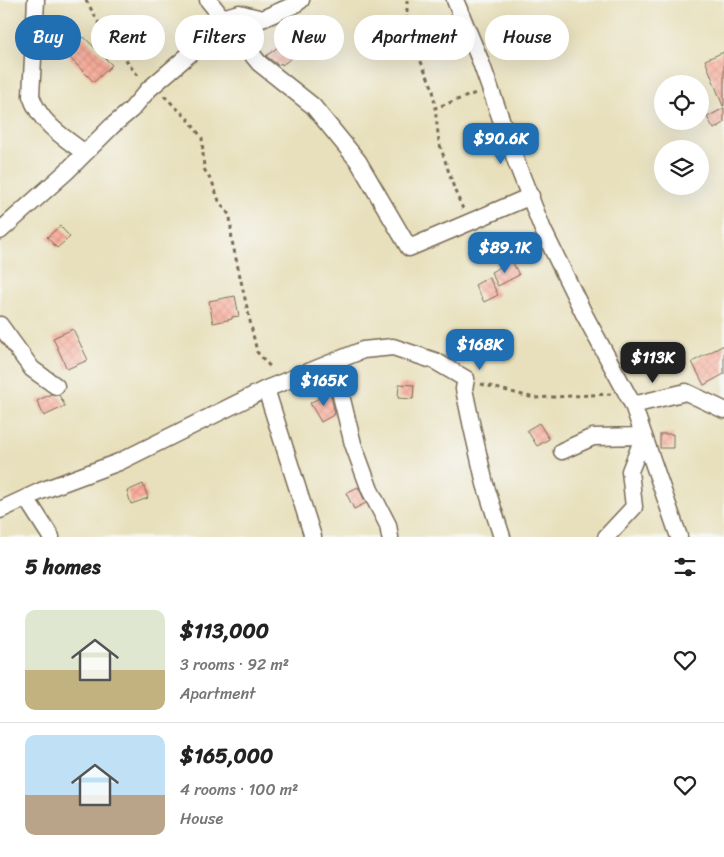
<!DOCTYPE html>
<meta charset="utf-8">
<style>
body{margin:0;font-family:Sriracha,sans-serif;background:#f6f6f6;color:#222;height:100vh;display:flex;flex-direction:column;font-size:19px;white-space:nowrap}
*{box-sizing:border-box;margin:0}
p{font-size:16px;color:#767676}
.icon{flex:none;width:28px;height:28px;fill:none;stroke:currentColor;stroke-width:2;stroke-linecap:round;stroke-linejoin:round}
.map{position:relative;height:537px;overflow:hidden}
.sheet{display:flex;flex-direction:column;background:#fff;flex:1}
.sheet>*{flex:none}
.banner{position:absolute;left:15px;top:15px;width:695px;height:45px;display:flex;gap:10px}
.tools{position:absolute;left:654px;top:75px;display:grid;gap:10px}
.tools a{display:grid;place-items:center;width:55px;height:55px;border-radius:50%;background:#fff;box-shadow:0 5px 20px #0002;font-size:25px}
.price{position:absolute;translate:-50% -42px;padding:0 11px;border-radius:10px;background:#1f6fb2;color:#fff;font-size:16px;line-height:32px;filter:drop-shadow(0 1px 2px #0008)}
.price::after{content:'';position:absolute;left:50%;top:30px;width:15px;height:11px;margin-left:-8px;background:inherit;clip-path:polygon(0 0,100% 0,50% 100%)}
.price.on{background:#222;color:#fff}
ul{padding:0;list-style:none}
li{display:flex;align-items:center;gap:15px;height:125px;padding:0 25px}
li+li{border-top:1px solid #e0e0e0}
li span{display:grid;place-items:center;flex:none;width:140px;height:100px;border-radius:10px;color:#555}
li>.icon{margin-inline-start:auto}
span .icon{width:60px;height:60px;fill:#fffc;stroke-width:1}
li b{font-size:21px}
h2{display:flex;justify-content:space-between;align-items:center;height:60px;padding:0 25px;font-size:21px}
.tag{padding:0 18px;border-radius:22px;background:#fff;box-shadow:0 5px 20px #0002;font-size:18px;line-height:45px}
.tag.on{background:#1f6fb2;color:#fff}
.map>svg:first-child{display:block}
.building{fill:url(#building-cross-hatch)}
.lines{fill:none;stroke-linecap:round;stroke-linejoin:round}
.minor-casing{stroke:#786a55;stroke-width:19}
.path{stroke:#786a55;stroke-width:3;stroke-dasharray:4 4;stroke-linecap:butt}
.minor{stroke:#fff;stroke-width:16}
</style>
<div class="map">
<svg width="724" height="537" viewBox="0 0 724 537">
<defs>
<pattern id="building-cross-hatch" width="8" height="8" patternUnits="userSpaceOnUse" patternTransform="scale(1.25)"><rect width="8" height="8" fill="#f9ad9b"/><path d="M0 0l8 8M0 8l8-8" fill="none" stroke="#d69585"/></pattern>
</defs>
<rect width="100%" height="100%" fill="#f6f6f2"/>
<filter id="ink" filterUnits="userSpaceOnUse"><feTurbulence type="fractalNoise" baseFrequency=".02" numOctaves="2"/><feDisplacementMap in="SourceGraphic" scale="10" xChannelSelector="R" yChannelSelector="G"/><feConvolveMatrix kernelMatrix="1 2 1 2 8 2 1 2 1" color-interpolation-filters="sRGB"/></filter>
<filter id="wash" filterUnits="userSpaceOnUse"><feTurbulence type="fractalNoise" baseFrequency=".0096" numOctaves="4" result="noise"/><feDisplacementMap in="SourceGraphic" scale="20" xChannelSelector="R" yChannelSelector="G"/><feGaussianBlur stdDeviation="1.12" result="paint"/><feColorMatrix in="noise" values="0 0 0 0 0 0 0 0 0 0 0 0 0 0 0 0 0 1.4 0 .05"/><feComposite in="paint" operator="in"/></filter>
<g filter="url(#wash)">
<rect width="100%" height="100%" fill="#e8e0bc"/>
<g id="blocks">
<path class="building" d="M 293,36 L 303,50 L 282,65 L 281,63 L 278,65 L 266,56 Z
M 84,37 L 112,65 L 94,82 L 66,54 Z
M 724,52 L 724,106 L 723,106 L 705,60 Z
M 724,108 L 724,123 L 714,129 L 707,117 Z
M 60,226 L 70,237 L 57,248 L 47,237 Z
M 512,261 L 519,275 L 498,286 L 491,272 Z
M 489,277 L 498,295 L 484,302 L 475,285 Z
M 235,296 L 239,316 L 232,317 L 232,319 L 213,323 L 209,301 Z
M 73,329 L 88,360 L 67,369 L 53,338 Z
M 724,345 L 724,374 L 704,385 L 692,362 Z
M 399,384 L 414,385 L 413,399 L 398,398 Z
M 330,392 L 335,414 L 321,422 L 310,403 Z
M 51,394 L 59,395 L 65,406 L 44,416 L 37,401 Z
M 539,423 L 549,439 L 537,446 L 527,430 Z
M 660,434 L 673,434 L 673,448 L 660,448 Z
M 143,484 L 148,498 L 131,504 L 127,491 Z
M 358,487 L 366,503 L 354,509 L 346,493 Z"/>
</g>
</g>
<g filter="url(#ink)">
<use href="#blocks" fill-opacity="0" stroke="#786a55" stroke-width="1"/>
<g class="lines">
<g class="minor-casing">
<path id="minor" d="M 36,0 L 31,96 C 40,123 63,137 85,153
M 208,0 L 259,63 L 313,106 L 358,161 L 409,248 L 531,196
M 455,0 L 480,60 L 517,164 L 543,230 L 584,314 L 633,405
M 0,231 L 66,172 L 112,126 L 131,110 L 149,89 L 213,34 L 222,18 L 239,13 L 262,19 L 294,5 L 301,0
M 0,325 L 32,369 L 56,386
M 333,363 L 353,444 L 370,490 L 388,525 L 390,537
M 266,389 L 313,537
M 562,451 L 593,437 L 644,436
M 26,498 L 51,537
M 0,510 L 41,491 L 119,462 L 266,389 L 363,350 L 393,347 L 435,361 L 466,379 L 464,389 L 472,427 L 485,484 L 502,537
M 606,537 L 634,507 L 630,471 L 644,436
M 679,537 L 633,405 L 686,392 L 724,410"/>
</g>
<path class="path" d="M 86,0 L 104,32 L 116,44 L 130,66 L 140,78
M 407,0 L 407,30 L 433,89 L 435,108
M 164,96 L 188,119 L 202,138 L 204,169 L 213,184 L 219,201 L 230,216 L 232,241 L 257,352 L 272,369
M 463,209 L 455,191 L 439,142 L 435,108 L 476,93
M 474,235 L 485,263
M 481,384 L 534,398 L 611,394"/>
<use href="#minor" class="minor"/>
</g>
</g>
</svg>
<div class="tools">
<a><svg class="icon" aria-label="locate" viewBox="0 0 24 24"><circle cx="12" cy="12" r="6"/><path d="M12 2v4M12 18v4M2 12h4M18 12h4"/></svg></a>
<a><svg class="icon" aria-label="layers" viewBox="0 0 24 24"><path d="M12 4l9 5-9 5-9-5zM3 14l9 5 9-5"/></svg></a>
</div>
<b class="price" style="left:501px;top:165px">$90.6K</b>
<b class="price" style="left:505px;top:274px">$89.1K</b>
<b class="price" style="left:480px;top:371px">$168K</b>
<b class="price on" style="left:653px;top:384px">$113K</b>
<b class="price" style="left:324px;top:407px">$165K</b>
<div class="banner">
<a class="tag on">Buy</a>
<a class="tag">Rent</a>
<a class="tag">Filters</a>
<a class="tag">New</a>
<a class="tag">Apartment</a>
<a class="tag">House</a>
</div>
</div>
<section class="sheet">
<h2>5 homes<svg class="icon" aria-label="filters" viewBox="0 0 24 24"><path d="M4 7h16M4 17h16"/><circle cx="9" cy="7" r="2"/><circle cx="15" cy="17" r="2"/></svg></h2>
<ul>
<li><span style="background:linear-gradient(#dfe7d0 60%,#c2b280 0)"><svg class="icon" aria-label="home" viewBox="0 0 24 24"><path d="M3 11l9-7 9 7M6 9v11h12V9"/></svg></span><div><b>$113,000</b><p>3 rooms · 92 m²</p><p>Apartment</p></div><svg class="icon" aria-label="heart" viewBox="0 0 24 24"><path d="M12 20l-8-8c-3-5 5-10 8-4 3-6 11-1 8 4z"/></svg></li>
<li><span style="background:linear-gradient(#bfe0f5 60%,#b9a48a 0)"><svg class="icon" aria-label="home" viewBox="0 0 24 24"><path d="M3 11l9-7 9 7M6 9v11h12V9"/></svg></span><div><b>$165,000</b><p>4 rooms · 100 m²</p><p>House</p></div><svg class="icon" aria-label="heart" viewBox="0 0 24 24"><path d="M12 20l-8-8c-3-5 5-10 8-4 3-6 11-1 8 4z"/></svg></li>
</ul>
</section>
